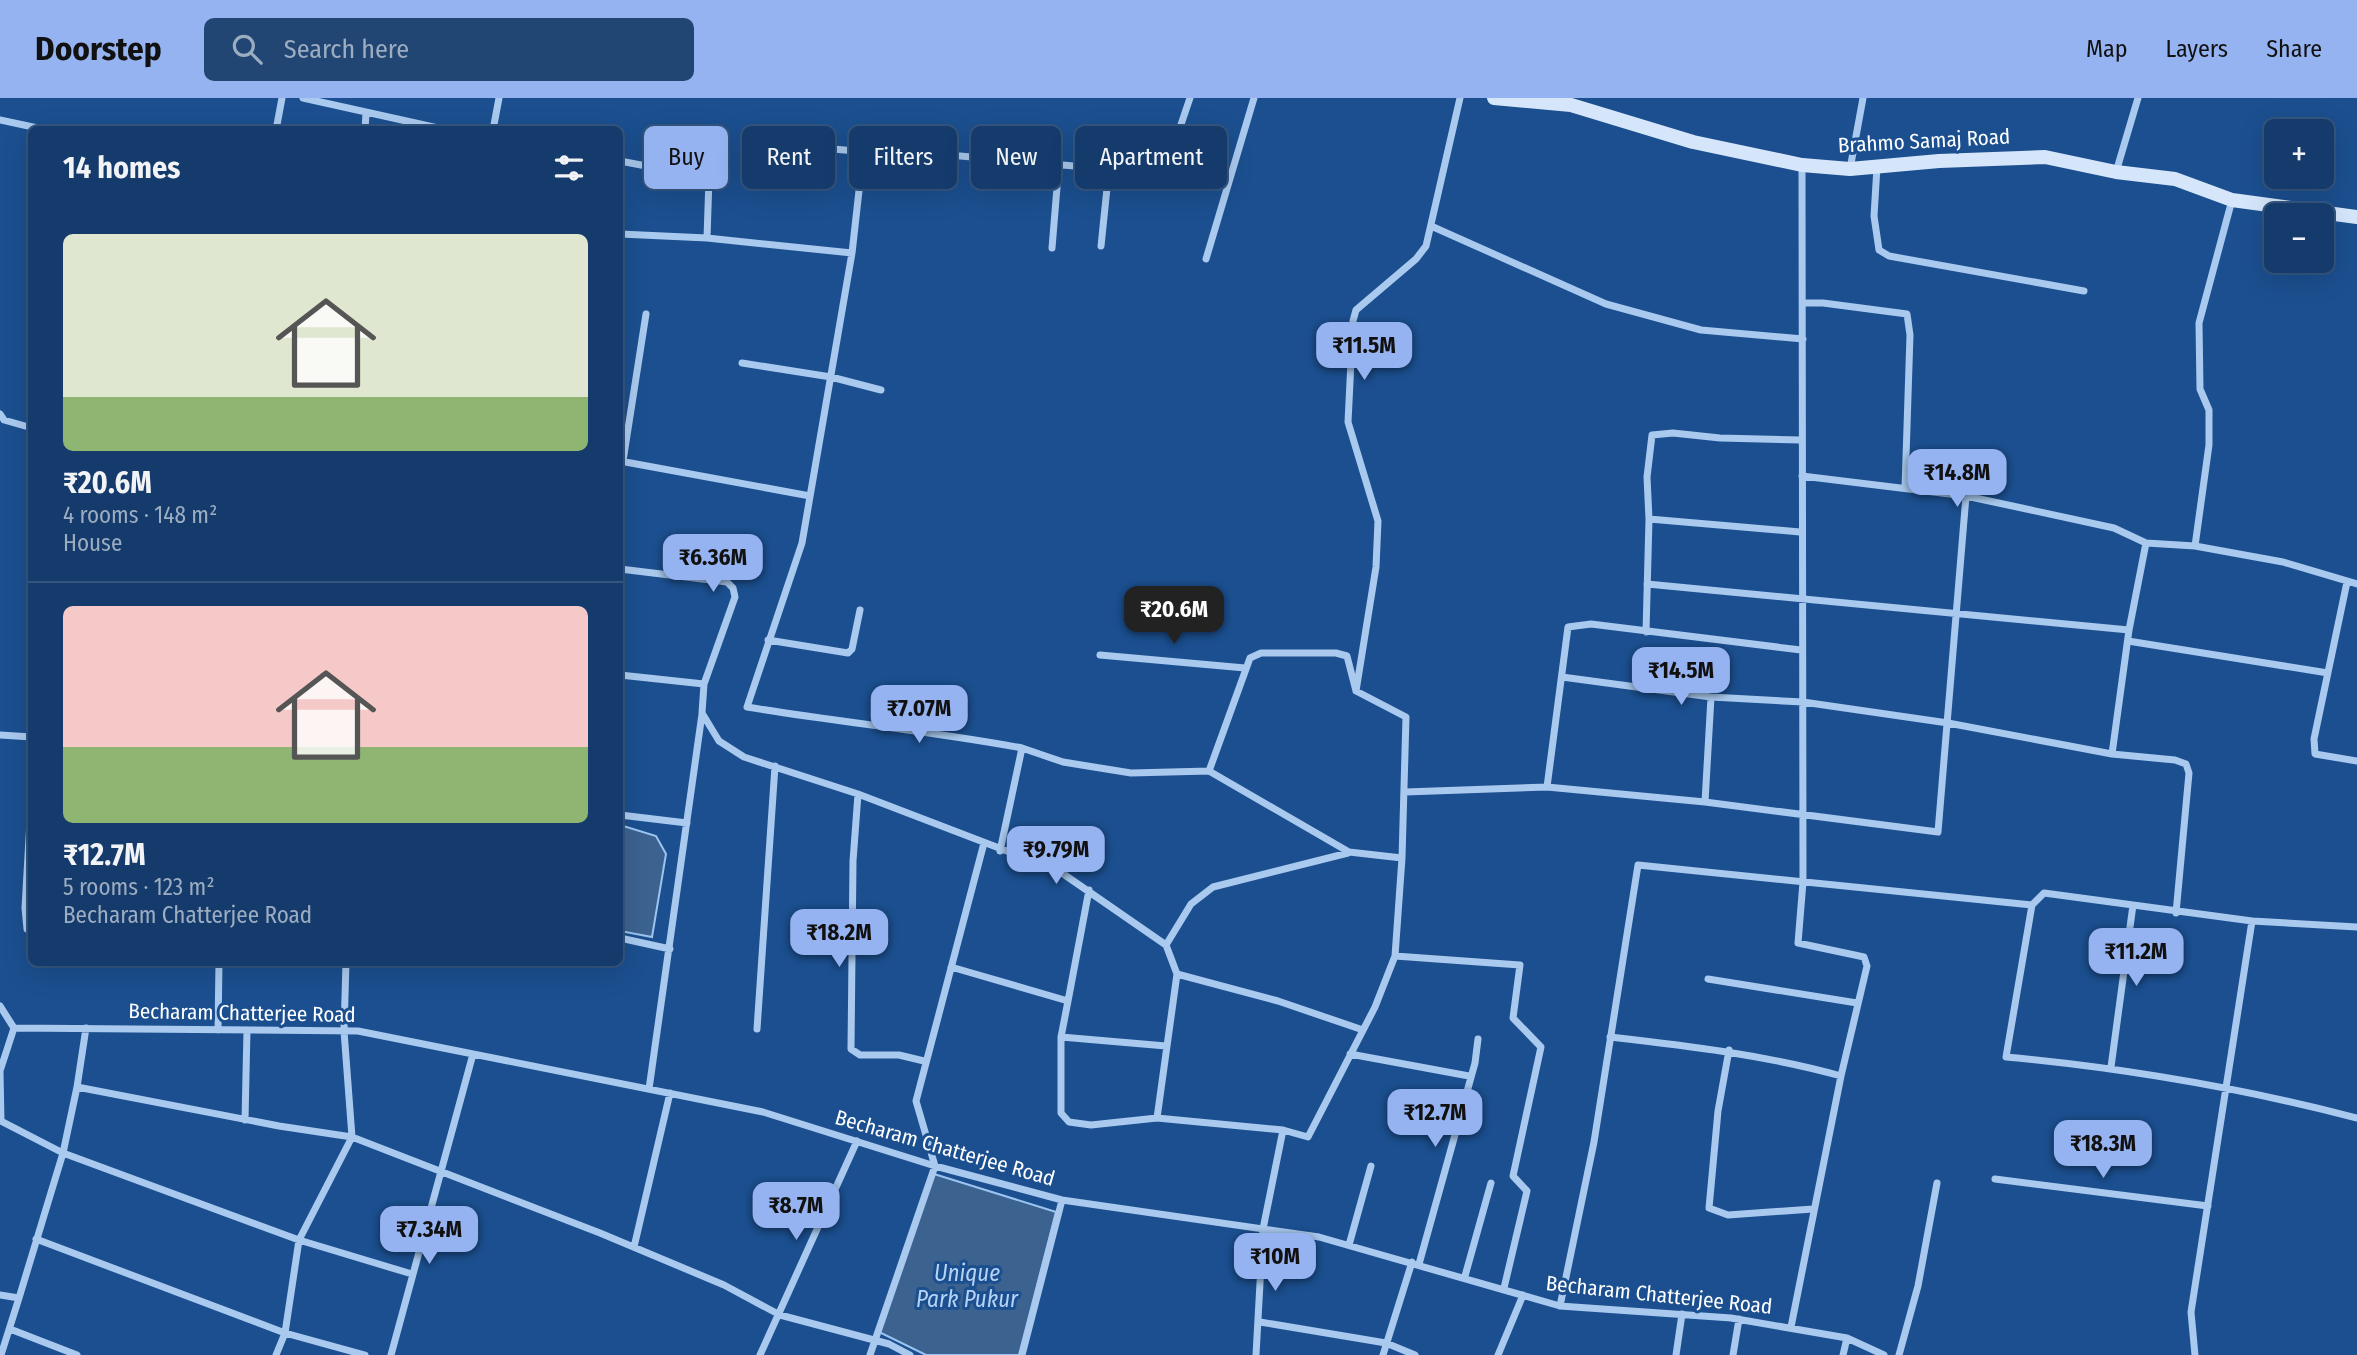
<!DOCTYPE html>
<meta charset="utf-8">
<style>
body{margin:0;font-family:"Fira Sans Condensed",sans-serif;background:#214673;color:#f1f3f6;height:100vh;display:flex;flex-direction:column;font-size:26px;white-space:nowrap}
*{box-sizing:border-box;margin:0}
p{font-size:23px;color:#9dadc1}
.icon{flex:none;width:38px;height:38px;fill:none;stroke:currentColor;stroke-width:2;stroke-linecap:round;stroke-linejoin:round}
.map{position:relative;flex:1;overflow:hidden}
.sheet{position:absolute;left:28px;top:28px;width:595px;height:840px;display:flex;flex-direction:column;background:#143b6b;border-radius:10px;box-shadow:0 7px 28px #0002,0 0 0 2px #33557e}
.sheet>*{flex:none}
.guide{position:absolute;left:644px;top:28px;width:665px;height:63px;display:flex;gap:14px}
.fabs{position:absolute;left:2264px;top:21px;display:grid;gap:14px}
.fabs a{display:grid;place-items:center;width:70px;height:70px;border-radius:10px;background:#143b6b;box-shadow:0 7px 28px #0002,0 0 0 2px #33557e;font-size:35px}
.price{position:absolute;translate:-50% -60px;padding:0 16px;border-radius:14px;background:#95b2f1;color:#111;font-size:23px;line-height:46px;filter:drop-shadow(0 2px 4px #0008)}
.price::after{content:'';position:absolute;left:50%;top:42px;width:21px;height:16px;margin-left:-10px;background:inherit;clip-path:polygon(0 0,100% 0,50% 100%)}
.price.on{background:#222;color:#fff}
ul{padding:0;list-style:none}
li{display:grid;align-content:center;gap:14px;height:371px;padding:0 35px}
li+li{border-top:2px solid #33557e}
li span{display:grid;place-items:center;height:217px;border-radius:10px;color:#555}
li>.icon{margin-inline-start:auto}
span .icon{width:126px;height:126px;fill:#fffc;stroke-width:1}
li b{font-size:30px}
h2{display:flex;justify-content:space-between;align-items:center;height:84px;padding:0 35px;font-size:30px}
.pill{padding:0 24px;border-radius:10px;background:#143b6b;box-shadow:0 7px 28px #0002,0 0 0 2px #33557e;font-size:24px;line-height:63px}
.pill.on{background:#95b2f1;color:#111}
header{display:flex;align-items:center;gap:42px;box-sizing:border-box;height:98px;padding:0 35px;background:#95b2f1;color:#111}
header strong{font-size:33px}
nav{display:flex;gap:38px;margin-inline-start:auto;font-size:24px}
.search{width:490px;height:63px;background:#214673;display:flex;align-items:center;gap:18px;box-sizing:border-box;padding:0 24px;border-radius:10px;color:#9dadc1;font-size:26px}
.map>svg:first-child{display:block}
.water{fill:#3c6290;stroke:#9cc4f0;stroke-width:2}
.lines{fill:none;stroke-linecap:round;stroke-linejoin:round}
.street{stroke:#a9c9ee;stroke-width:7}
.secondary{stroke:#d6e6fa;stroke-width:14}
.labels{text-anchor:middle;stroke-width:6;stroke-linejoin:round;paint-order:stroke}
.street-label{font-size:21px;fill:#fff;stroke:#1b4f8f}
.water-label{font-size:23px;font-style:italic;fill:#b5d3f5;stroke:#1b4f8f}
</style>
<header>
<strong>Doorstep</strong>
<div class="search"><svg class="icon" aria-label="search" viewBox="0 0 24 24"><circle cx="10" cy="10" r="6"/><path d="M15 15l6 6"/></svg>Search here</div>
<nav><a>Map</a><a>Layers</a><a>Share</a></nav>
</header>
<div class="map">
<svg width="2357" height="1257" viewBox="0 0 2357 1257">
<rect width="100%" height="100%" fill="#1b4f8f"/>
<path class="water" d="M 620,727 L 656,738 L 666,756 L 652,839 L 620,833 Z
M 934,1076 L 1056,1114 L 1019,1257 L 926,1257 L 879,1234 Z"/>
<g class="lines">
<path class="street" d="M 303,0 L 447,32
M 0,22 L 47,32
M 276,32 L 282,0
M 365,32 L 366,15
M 493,32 L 499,0
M 776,46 L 867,54
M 620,63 L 709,80 L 707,140
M 1877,69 L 1874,118 L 1879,152 L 1889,158 L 2084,193
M 1850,71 L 1863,0
M 2116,74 L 2138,0
M 1431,128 L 1606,206 L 1701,232 L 1803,241
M 620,136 L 707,140 L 852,155
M 1101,148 L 1109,71 L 1157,65 L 1170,59 L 1190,0
M 1052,150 L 1059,65
M 1206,161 L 1254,0
M 1803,205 L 1823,205 L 1907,216 L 1910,237 L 1905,390
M 742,265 L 831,279 L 881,292
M 0,316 L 4,322 L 32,330
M 620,363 L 810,398
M 623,363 L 646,216
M 1802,378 L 1966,398 L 2114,430 L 2146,445 L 2195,448 L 2283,464 L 2357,486
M 1800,434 L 1649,421 L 1647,379 L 1652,337 L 1673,335 L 1720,340 L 1801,342
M 2195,448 L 2209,347 L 2209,312 L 2200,291 L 2199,225 L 2232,102
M 620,471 L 727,484 L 733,490 L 735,499 L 704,586
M 2347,484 L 2314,641 L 2315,656 L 2357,663
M 1647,486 L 2129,532
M 1646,534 L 1649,421
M 768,542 L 848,555 L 852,551 L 860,512
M 2128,543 L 2328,575
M 1801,552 L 1591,526 L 1568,529 L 1547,689 L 1705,704 L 1938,734 L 1966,398
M 1100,557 L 1245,570
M 620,577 L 704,586 L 702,615 L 719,643 L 744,659 L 858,696 L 1059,773 L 1166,847 L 1177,876 L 1157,1020 L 1283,1032 L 1263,1131 L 1256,1257
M 1562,579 L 1711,599 L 1803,604 L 1948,625 L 2112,656 L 2175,662 L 2186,666 L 2189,675 L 2176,815
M 1356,593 L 1376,469 L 1378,423 L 1348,324 L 1353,223 L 1356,212 L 1416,161 L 1426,148 L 1460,0
M 0,637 L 32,639
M 1022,650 L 1063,664 L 1131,675 L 1209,673 L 1349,754 L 1402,760 L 1395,858 L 1375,909 L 1308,1039 L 1283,1032
M 2112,656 L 2129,532 L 2146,445
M 1209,673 L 1250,560 L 1261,555 L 1336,555 L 1347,558 L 1356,593 L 1406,619 L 1402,760
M 32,688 L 25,810 L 32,811
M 1405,694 L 1547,689
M 858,696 L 853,763 L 851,951 L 860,957 L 899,957 L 924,963
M 1705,704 L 1711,599
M 620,717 L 687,725
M 1000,753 L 1022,650 C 930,633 838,624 747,609 L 802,445 L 852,155 L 862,66 L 867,54 L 879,51 L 1109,71
M 2032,807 L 2006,959 C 2125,970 2241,990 2357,1020
M 25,810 L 27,831
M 620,840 L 670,851
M 1166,847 L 1191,806 L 1213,789 L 1348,755
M 1395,858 L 1520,867 L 1513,920 L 1541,949 L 1513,1078 L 1527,1093 L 1504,1190
M 346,864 L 344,933 L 352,1039 L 299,1142 L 412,1176
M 424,865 L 424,864
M 951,869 L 1068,903 L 1061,939 L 1166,948
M 1177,876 L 1278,903 L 1363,932
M 1708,881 L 1857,905
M 1068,903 L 1089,792
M 0,908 L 14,930 L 358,933 L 763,1014 L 935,1068 L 1062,1102 L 1319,1139 L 1560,1208 L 1731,1220 L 1847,1240 L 1884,1257
M 757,931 L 775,668
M 218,932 L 219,864
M 1061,939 L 1061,1015 L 1069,1024 L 1091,1027 L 1157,1020
M 1610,939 C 1689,948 1765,957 1841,978
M 1729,952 L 1718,1013 L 1709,1110 L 1728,1117 L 1813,1111
M 1350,956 L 1469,978
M 2111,969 L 2133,807
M 0,973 L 14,930
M 0,974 L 1,1023 L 63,1055 L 77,989 L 279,1028 L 352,1039 L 600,1135 L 724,1187 L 780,1217 L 889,1246 L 910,1257
M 77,989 L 86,930
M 649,991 L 702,616
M 245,1022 L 247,932
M 1995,1081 L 2208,1108
M 36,1141 L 285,1235 L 365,1257
M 1349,1147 L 1371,1068
M 634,1149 L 670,995
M 1419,1166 L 1475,965 L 1478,941
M 1465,1178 L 1491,1085
M 0,1197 L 19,1200 L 1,1257
M 19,1200 L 63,1055 L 299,1142 L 285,1235 L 276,1257
M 1560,1208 L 1594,1044 L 1638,767 L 2032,807 L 2044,795 L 2252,823 L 2357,829
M 1260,1224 L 1386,1245 L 1415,1257
M 1791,1229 L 1841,978 L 1867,868 L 1864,859 L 1798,845 L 1803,784 L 1802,67
M 10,1231 L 77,1257
M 391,1257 L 473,956
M 760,1257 L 857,1043
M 870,1257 L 935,1068 L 916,1003 L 984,745
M 1022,1257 L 1062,1102
M 1383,1257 L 1412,1164
M 1498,1257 L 1523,1197
M 1676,1257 L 1682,1216
M 1733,1257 L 1739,1221
M 1843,1257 L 1847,1240
M 1899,1257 L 1918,1188 L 1937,1085
M 2195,1257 L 2191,1214 L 2252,823"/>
<path class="secondary" d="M 1494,0 L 1571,7 L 1693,44 L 1802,67 L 1850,71 L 1939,63 L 2045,59 L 2116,74 L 2175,81 L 2232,102 L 2357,119"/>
</g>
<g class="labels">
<g class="street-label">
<text transform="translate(1924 43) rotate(-3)" y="7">Brahmo Samaj Road</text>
<text transform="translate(242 915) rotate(1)" y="7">Becharam Chatterjee Road</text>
<text transform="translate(945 1050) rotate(16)" y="7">Becharam Chatterjee Road</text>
<text transform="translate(1659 1197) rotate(6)" y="7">Becharam Chatterjee Road</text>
</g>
<g class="water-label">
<text x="967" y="1183">Unique<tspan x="967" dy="26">Park Pukur</tspan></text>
</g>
</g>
</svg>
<div class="fabs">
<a>+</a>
<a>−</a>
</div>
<b class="price" style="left:1364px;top:284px">₹11.5M</b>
<b class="price" style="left:1957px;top:411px">₹14.8M</b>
<b class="price" style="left:713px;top:496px">₹6.36M</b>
<b class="price on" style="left:1174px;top:548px">₹20.6M</b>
<b class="price" style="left:1681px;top:609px">₹14.5M</b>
<b class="price" style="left:919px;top:647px">₹7.07M</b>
<b class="price" style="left:1056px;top:788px">₹9.79M</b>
<b class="price" style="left:839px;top:871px">₹18.2M</b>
<b class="price" style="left:2136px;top:890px">₹11.2M</b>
<b class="price" style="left:1435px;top:1051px">₹12.7M</b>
<b class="price" style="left:2103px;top:1082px">₹18.3M</b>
<b class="price" style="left:796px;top:1144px">₹8.7M</b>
<b class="price" style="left:429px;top:1168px">₹7.34M</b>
<b class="price" style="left:1275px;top:1195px">₹10M</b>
<div class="guide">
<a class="pill on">Buy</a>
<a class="pill">Rent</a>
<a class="pill">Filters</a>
<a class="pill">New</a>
<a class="pill">Apartment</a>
</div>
<section class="sheet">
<h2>14 homes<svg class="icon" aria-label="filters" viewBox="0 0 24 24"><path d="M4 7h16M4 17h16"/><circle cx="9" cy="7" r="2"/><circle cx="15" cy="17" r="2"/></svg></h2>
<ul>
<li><span style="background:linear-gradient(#dfe7d0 75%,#8fb573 0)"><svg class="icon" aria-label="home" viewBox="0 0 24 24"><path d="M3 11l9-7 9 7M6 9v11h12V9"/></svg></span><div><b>₹20.6M</b><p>4 rooms · 148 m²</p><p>House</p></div></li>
<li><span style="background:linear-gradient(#f6c9c9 65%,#8fb573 0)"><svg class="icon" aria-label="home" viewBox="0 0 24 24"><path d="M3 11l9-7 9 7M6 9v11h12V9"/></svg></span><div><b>₹12.7M</b><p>5 rooms · 123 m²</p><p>Becharam Chatterjee Road</p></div></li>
</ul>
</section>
</div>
